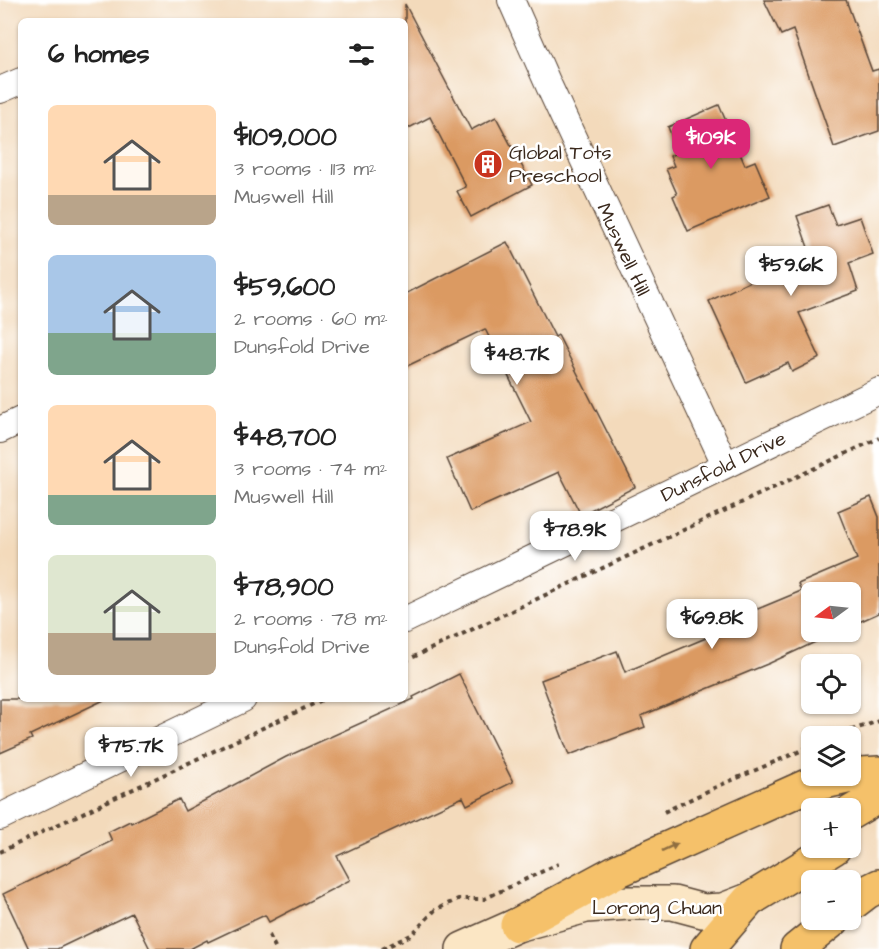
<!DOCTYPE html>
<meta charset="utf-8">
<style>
body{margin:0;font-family:"Architects Daughter",sans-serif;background:#f6f6f6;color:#222;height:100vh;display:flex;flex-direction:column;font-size:22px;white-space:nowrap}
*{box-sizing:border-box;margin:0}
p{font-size:20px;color:#767676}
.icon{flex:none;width:33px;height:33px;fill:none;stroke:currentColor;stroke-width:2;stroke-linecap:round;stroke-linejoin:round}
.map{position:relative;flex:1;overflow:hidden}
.side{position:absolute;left:18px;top:18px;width:390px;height:684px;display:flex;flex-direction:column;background:#fff;border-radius:9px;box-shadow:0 2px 4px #0004}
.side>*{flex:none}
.needle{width:39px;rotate:255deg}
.fabs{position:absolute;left:801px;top:582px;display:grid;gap:12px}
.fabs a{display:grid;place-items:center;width:60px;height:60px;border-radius:9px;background:#fff;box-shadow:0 2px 4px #0004;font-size:30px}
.price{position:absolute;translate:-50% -51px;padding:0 14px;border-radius:12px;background:#fff;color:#222;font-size:20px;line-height:39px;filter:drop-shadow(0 2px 3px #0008)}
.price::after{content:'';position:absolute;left:50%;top:36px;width:18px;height:14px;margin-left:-9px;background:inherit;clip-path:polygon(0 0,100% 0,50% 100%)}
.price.selected{background:#db2777;color:#fff}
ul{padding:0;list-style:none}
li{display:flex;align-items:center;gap:18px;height:150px;padding:0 30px}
li span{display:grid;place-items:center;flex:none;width:168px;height:120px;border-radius:9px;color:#555}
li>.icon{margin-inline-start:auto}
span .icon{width:72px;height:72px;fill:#fffc;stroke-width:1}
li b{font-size:26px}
h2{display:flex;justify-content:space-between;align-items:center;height:72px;padding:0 30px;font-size:26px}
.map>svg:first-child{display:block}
.building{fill:#db9a62}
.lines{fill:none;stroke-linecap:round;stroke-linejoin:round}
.street-casing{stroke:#574436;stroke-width:28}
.secondary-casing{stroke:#574436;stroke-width:36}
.highway-casing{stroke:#574436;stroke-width:36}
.path{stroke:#574436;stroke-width:4;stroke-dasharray:4.5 4.5;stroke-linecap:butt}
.street{stroke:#fff;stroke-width:26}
.secondary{stroke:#fbe6c4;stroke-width:33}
.highway{stroke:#f5c16b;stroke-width:33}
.oneway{fill:#8f6e41}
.labels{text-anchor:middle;stroke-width:5;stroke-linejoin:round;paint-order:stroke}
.poi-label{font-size:20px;fill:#3b2a1e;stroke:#fff;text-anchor:start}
.street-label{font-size:20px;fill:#3b2a1e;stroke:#fff}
</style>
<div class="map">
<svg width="879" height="949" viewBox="0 0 879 949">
<rect width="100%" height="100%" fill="#fff"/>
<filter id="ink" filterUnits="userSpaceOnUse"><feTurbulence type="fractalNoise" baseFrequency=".0167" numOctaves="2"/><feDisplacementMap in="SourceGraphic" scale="12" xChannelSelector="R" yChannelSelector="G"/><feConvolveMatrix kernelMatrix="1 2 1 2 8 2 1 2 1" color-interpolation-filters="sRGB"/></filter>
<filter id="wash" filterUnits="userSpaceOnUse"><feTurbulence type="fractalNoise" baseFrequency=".008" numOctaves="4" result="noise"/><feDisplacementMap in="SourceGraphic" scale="24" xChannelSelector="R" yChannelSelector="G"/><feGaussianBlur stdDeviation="1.35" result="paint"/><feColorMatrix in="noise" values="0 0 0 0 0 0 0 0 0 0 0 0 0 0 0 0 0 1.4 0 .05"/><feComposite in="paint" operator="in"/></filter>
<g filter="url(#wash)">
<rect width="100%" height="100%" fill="#f3dabb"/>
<g id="blocks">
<path class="building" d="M 764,0 L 846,0 L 872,71 L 879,69 L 879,131 L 834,147 L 793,30 L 781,35 Z
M 405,4 L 471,130 L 496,117 L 532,185 L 471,217 L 457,191 L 466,187 L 430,117 L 405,130 Z
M 719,105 L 745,165 L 755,161 L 770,196 L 688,231 L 673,196 L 677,194 L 666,169 L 674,166 L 670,156 L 678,152 L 668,127 Z
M 828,205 L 836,225 L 860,217 L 873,254 L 849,263 L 858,291 L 799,313 L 820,358 L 792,372 L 788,363 L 746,382 L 709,301 L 810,253 L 797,216 Z
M 507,242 L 555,337 L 558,335 L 635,487 L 581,515 L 559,472 L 470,512 L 447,459 L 531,422 L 485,329 L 405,367 L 405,294 Z
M 871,497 L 879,517 L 879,613 L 850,626 L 850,592 L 812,592 L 812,632 L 837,632 L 770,663 L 641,716 L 645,727 L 569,755 L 541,680 L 617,651 L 625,672 L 751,619 L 748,613 L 801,591 L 798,584 L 857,559 L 838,511 Z
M 459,674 L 513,782 L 467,805 L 463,797 L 337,856 L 350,880 L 269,922 L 265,915 L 208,942 L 207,940 L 190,949 L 150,949 L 132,913 L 57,949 L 29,949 L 3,894 L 112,841 L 108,832 L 130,821 L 131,823 L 179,799 L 185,811 L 286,757 L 414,699 L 413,697 Z
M 0,699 L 106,699 L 30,735 L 32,739 L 0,753 Z"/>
</g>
</g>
<g filter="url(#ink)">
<use href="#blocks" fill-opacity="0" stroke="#574436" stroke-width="1.5"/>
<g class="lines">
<g class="street-casing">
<path id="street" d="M 511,0 L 549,86 L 725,464
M 0,90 L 21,81
M 0,430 L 21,420
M 405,620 L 879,391
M 0,817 L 243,699"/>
</g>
<g class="secondary-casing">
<path id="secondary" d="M 463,949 L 517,925 L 586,906 L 628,903 L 673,903 L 703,911 L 723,910 L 749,900"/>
</g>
<g class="highway-casing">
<path id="highway" d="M 850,813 L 879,796
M 850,905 L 867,892 L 879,886
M 517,925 L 617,871 L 807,786 L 861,774 L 879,773
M 707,949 L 749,900 L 834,848
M 797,949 L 833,920"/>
</g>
<path class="path" d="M 405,661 L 879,438
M 834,736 L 879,721
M 664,812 L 716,787 L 812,746
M 0,852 L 324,699
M 269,935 L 276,949
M 382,949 L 411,935 L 435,910 L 458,899 L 484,899 L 558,864"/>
<use href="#street" class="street"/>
<use href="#secondary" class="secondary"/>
<use href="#highway" class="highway"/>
</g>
<defs><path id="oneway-solid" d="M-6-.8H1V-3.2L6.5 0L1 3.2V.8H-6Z" transform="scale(1.5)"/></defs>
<use class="oneway" href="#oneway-solid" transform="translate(670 847) rotate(-25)"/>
</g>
<defs>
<g id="building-disc" transform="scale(1.5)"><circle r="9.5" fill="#c8321e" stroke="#fff"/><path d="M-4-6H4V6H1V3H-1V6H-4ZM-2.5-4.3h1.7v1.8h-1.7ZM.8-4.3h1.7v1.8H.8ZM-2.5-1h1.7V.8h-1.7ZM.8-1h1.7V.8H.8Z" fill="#fff"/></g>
</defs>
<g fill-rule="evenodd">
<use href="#building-disc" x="488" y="164"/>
</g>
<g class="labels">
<g class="poi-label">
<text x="509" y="159">Global Tots<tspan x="509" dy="23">Preschool</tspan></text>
</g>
<g class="street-label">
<text transform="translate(624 249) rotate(65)" y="7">Muswell Hill</text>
<text transform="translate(723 466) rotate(-26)" y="7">Dunsfold Drive</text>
<text x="657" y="914">Lorong Chuan</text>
</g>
</g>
</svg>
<div class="fabs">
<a><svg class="needle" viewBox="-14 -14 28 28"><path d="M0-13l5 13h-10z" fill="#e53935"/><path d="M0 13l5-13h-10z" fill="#767676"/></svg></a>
<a><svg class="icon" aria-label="locate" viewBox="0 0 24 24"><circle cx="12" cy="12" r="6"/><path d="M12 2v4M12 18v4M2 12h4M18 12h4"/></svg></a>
<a><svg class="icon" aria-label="layers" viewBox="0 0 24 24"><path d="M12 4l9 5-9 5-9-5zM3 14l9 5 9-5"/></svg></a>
<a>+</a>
<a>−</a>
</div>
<b class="price selected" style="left:711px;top:170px">$109K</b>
<b class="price" style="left:791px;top:297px">$59.6K</b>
<b class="price" style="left:517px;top:386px">$48.7K</b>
<b class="price" style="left:575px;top:562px">$78.9K</b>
<b class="price" style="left:712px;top:650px">$69.8K</b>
<b class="price" style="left:131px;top:778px">$75.7K</b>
<section class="side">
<h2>6 homes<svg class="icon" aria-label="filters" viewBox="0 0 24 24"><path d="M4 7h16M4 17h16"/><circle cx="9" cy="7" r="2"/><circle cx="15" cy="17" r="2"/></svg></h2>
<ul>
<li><span style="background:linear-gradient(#ffd9b3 75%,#b9a48a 0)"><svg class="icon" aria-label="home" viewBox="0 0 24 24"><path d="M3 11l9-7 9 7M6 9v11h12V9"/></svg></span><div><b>$109,000</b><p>3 rooms · 113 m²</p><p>Muswell Hill</p></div></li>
<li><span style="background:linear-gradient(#a9c7e8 65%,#7fa58c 0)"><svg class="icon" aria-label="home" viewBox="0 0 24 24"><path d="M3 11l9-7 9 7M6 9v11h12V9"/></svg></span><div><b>$59,600</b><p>2 rooms · 60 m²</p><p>Dunsfold Drive</p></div></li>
<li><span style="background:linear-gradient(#ffd9b3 75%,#7fa58c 0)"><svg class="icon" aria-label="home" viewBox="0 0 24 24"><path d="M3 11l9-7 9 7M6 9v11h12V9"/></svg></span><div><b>$48,700</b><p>3 rooms · 74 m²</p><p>Muswell Hill</p></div></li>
<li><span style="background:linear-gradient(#dfe7d0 65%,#b9a48a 0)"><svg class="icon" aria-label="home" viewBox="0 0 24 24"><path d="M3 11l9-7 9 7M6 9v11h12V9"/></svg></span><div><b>$78,900</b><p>2 rooms · 78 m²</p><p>Dunsfold Drive</p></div></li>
</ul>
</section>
</div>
